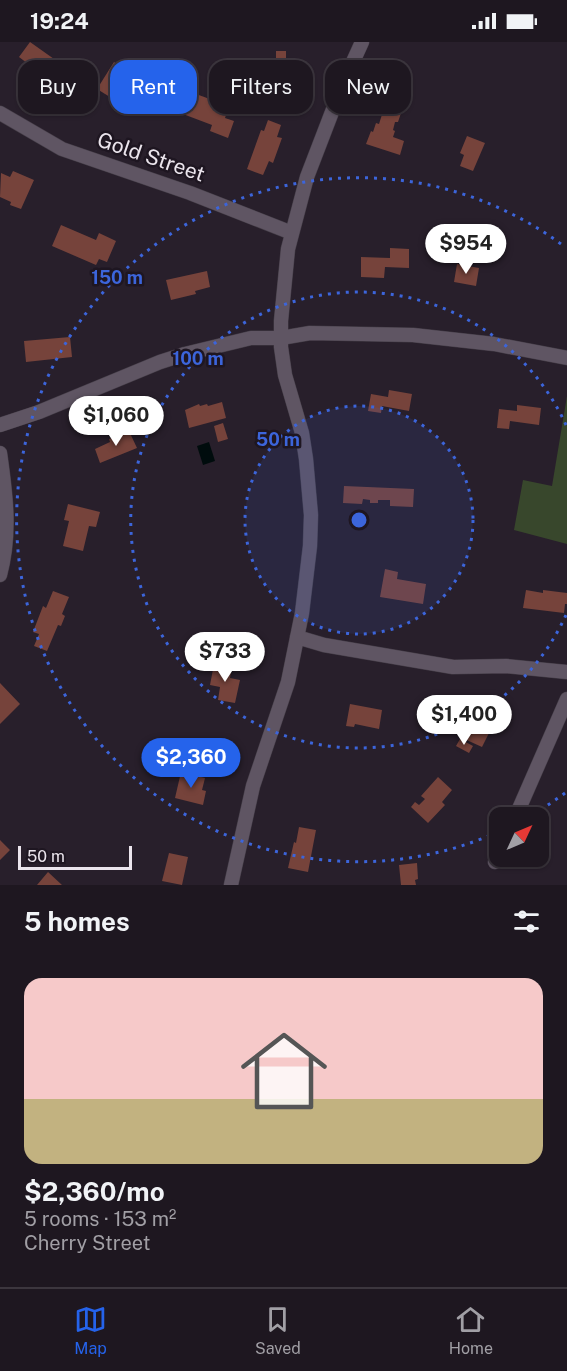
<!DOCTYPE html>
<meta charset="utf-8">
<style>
body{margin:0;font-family:"Public Sans",sans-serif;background:#262029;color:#f1f3f6;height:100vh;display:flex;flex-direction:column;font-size:22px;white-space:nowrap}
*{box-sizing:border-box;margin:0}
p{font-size:20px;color:#a19fa5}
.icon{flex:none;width:33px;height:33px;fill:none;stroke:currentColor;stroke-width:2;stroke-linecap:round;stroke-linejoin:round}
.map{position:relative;height:843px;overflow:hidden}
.side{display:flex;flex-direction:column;background:#1e1720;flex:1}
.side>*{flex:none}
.hud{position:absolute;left:18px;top:18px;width:531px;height:54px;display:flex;gap:12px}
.needle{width:39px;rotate:46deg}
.buttons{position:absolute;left:489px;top:765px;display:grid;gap:12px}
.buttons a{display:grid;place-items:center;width:60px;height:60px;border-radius:12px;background:#1e1720;box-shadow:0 2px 4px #0004,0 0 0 2px #3c363e;font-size:30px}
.scale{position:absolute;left:18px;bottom:15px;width:114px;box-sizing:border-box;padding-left:6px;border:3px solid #ebe5ed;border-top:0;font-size:16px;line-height:21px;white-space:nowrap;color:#ebe5ed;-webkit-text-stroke:4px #1e1621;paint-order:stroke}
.price{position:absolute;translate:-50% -51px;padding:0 14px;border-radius:21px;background:#fff;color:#222;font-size:20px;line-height:39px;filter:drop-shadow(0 2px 3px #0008)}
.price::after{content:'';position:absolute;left:50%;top:36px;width:18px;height:14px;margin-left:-9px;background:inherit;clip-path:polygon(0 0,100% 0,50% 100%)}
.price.on{background:#2563eb;color:#fff}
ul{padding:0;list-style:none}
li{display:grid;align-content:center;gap:12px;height:318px;padding:0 24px}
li+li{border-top:2px solid #3c363e}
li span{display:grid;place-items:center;height:186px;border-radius:18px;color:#555}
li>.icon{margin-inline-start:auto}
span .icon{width:108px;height:108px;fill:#fffc;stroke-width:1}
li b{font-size:26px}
h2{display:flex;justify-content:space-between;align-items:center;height:72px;padding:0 24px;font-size:26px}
.pill{padding:0 21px;border-radius:18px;background:#1e1720;box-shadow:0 2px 4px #0004,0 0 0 2px #3c363e;font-size:21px;line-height:54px}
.pill.on{background:#2563eb;color:#fff}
.status{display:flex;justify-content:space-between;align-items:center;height:42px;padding:0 30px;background:#1e1720;direction:ltr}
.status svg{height:16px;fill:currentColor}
.dock{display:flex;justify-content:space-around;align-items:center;height:84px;border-top:2px solid #3c363e;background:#1e1720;font-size:16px;color:#a19fa5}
.dock a{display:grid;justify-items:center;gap:3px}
.dock .on{color:#2563eb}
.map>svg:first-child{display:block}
.green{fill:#38472c}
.water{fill:#000c0d}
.building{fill:#76433b}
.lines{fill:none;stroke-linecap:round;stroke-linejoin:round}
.street-casing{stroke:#453e48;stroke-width:15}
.street{stroke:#5f5563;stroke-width:14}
.ring{fill:none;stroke:#3c65db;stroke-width:3;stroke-dasharray:3 6}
.labels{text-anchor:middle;stroke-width:5;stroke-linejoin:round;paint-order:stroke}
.street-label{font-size:21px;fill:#ebe5ed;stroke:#1e1621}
.centre{fill:#3c65db;stroke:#1e1621;stroke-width:3}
.ring-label{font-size:18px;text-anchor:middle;font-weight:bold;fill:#3c65db;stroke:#1e1621;stroke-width:5;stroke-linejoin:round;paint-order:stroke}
</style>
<div class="status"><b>19:24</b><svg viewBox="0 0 49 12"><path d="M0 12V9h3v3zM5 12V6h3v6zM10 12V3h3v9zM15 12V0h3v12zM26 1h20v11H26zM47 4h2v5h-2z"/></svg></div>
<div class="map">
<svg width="567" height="843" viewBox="0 0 567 843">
<rect width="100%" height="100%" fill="#281f2b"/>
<path class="green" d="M 567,354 L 567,502 L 514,488 L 523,438 L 552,444 Z"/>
<path class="water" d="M 209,400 L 215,419 L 203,423 L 197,404 Z"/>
<path class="building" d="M 30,0 L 71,29 L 59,45 L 46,35 L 42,41 L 23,27 L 27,21 L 19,15 Z
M 276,9 L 286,9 L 286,21 L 276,20 Z
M 114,20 L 126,28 L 122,35 L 143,48 L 134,63 L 121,55 L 118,60 L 97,47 Z
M 191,46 L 197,48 L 196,52 L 229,64 L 225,76 L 234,79 L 228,96 L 210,89 L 212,83 L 175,69 L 183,47 L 190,49 Z
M 386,60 L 403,65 L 398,80 L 395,80 L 393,88 L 395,89 L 393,95 L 404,99 L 400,113 L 366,102 L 371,89 L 373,90 L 376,81 L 379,82 Z
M 268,78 L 281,83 L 277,95 L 282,96 L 273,121 L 269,119 L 263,133 L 247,127 L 261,88 L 264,89 Z
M 467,94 L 485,101 L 473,129 L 460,124 L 464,113 L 460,111 Z
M 13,129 L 34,138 L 21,167 L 10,163 L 11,160 L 0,155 L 1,131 L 10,135 Z
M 61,183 L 96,198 L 99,191 L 116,199 L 107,220 L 99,217 L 96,223 L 52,204 Z
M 390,206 L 409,207 L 409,226 L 385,225 L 384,236 L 361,235 L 361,215 L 390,216 Z
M 457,222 L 479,226 L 476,244 L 454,240 Z
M 207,229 L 210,245 L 195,249 L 196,252 L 171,258 L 166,238 Z
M 70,295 L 72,315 L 26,320 L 24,299 Z
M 389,348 L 412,352 L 409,369 L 382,364 L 381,371 L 368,369 L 371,352 L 388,355 Z
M 222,360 L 226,376 L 189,386 L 185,368 L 199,362 L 200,364 L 207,362 L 208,364 Z
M 517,363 L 541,366 L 539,383 L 510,379 L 509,387 L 497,386 L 499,367 L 517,369 Z
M 223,381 L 228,397 L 218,400 L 214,384 Z
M 129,389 L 137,406 L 100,421 L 95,407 L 110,400 L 109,397 Z
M 344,444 L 414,447 L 413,465 L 390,464 L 390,458 L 378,458 L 378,461 L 370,461 L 370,458 L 363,457 L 362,462 L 343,461 Z
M 68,462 L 100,470 L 96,485 L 89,484 L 83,509 L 63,504 L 69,479 L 64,478 Z
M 385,527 L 398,530 L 397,537 L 426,542 L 423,562 L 380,555 Z
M 526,548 L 543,551 L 543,548 L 567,551 L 567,562 L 565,562 L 564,571 L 523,566 Z
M 53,549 L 69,555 L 62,572 L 65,574 L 61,584 L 58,583 L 47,609 L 34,604 L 39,592 L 33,590 L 43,564 L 46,566 Z
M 214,622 L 232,625 L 230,636 L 240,638 L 235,661 L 218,658 L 220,645 L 210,643 Z
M 0,641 L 20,662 L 0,682 Z
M 350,662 L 382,668 L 379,687 L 355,682 L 354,685 L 346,684 Z
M 468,678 L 490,689 L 482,705 L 460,695 Z
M 460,697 L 473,704 L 469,711 L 456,704 Z
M 181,730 L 205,736 L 202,748 L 206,749 L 203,763 L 175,756 Z
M 438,735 L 452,748 L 442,760 L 445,763 L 428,781 L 411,765 L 415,760 L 419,763 L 425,757 L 421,754 Z
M 299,785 L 316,788 L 308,830 L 288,826 L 294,800 L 296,801 Z
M 0,798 L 10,808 L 0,818 Z
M 169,811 L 188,815 L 182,843 L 162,839 Z
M 417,821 L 418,837 L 415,838 L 416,843 L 401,843 L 399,823 Z
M 48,830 L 62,843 L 37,843 Z"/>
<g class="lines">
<g class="street-casing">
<path id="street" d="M 0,71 L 62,107 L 190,151 L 292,191
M 0,383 L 39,370 L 160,320 L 185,312 L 251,296 L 281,296 L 310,291 L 413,293 L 494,302 L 567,316
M 0,411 C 6,453 11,492 0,533
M 297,595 L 324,603 L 453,625 L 506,624 L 567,630
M 515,776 L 567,657
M 495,820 L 500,810
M 231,843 L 253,744 L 288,640 L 302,571 L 310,504 L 311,473 L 306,417 L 302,391 L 285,333 L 281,305 L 281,279 L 288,207 L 307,135 L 342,44 L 362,0"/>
</g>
<use href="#street" class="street"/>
</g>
<circle cx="359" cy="478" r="114" fill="#3c65db" fill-opacity=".12"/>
<g class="ring">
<circle cx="359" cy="478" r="114"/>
<path d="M566 573A228 228 0 1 1 566 383"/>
<path d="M565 751A342 342 0 0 1 530 774M498 790A342 342 0 1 1 565 205"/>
</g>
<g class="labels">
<g class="street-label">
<text transform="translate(151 115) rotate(19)" y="7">Gold Street</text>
</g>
</g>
<circle cx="359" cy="478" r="9" class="centre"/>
<g class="ring-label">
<text x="117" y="242">150 m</text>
<text x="198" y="323">100 m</text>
<text x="278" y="404">50 m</text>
</g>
</svg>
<div class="buttons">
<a><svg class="needle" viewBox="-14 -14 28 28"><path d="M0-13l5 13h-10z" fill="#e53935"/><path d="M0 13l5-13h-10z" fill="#a19fa5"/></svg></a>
</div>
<div class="scale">50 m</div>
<b class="price" style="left:466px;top:233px">$954</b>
<b class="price" style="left:116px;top:405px">$1,060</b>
<b class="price" style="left:225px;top:641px">$733</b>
<b class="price" style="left:464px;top:704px">$1,400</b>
<b class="price on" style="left:191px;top:747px">$2,360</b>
<div class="hud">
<a class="pill">Buy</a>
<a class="pill on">Rent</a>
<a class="pill">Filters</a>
<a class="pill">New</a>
</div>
</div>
<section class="side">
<h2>5 homes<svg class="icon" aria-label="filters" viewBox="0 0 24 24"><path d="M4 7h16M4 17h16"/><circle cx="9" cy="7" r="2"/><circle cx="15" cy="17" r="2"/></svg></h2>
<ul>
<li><span style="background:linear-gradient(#f6c9c9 65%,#c2b280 0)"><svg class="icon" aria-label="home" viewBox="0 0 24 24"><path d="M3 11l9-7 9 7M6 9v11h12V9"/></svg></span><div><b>$2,360/mo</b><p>5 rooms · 153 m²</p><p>Cherry Street</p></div></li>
</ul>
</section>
<nav class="dock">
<a class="on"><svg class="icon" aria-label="map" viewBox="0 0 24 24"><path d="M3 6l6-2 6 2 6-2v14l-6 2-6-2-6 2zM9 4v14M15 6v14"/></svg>Map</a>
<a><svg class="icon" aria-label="saved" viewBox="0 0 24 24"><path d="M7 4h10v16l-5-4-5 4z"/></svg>Saved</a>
<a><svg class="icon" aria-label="home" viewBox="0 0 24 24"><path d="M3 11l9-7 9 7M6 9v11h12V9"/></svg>Home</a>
</nav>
